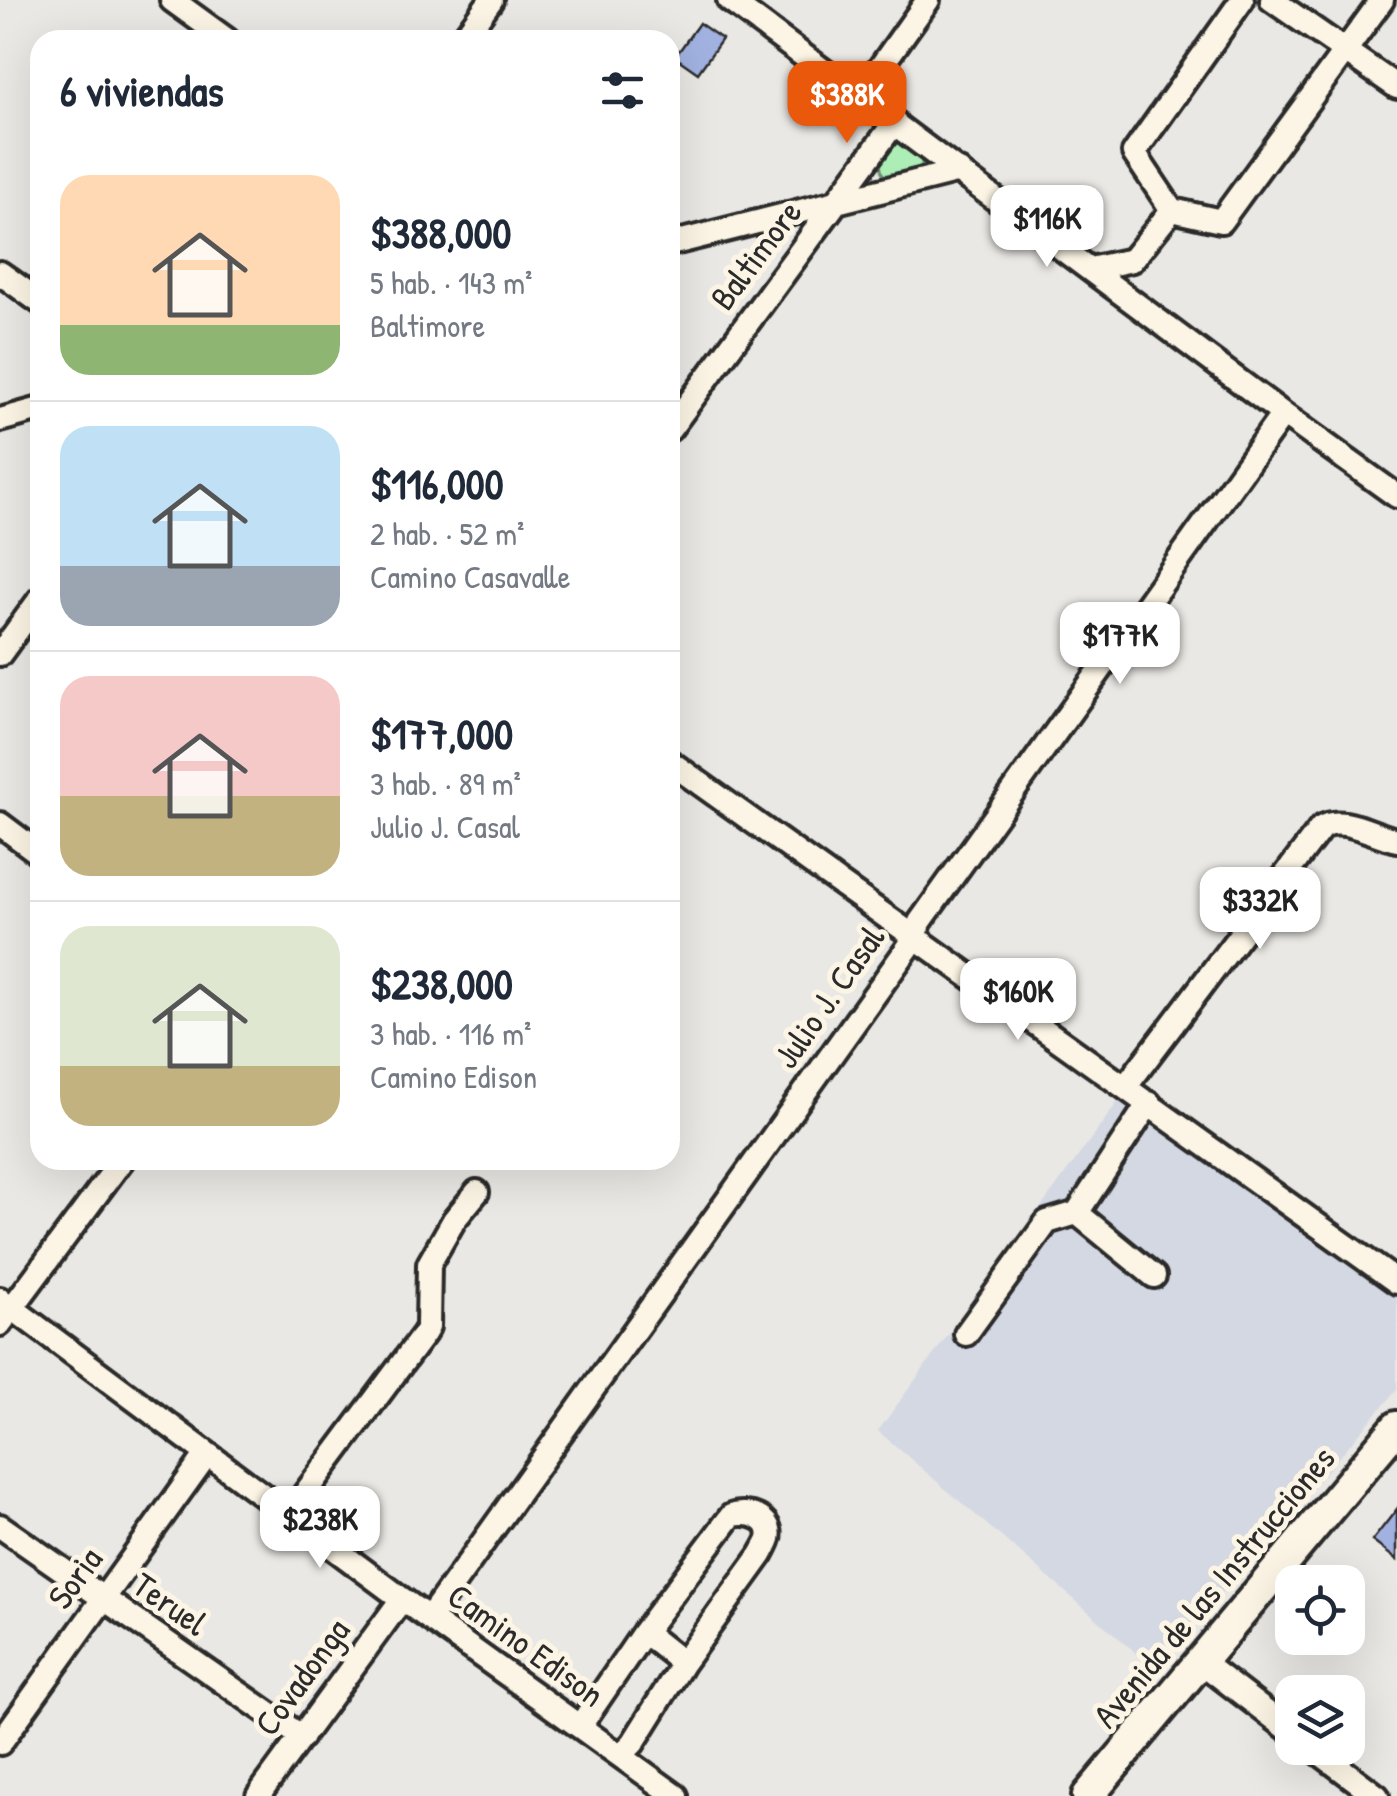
<!DOCTYPE html>
<html lang="es">
<meta charset="utf-8">
<style>
body{margin:0;font-family:"Patrick Hand",sans-serif;background:#f6f6f7;color:#1f2937;height:100vh;display:flex;flex-direction:column;font-size:38px;white-space:nowrap}
*{box-sizing:border-box;margin:0}
p{font-size:32px;color:#747a83}
.icon{flex:none;width:55px;height:55px;fill:none;stroke:currentColor;stroke-width:2;stroke-linecap:round;stroke-linejoin:round}
.map{position:relative;flex:1;overflow:hidden}
.sheet{position:absolute;left:30px;top:30px;width:650px;height:1140px;display:flex;flex-direction:column;background:#fff;border-radius:30px;box-shadow:0 10px 40px #0002}
.sheet>*{flex:none}
.fabs{position:absolute;left:1275px;top:1565px;display:grid;gap:20px}
.fabs a{display:grid;place-items:center;width:90px;height:90px;border-radius:20px;background:#fff;box-shadow:0 10px 40px #0002;font-size:50px}
.price{position:absolute;translate:-50% -85px;padding:0 22px;border-radius:20px;background:#fff;color:#222;font-size:32px;line-height:65px;filter:drop-shadow(0 2px 5px #0008)}
.price::after{content:'';position:absolute;left:50%;top:60px;width:30px;height:22px;margin-left:-15px;background:inherit;clip-path:polygon(0 0,100% 0,50% 100%)}
.price.active{background:#ea580c;color:#fff}
ul{padding:0;list-style:none}
li{display:flex;align-items:center;gap:30px;height:250px;padding:0 30px}
li+li{border-top:2px solid #e0e1e3}
li span{display:grid;place-items:center;flex:none;width:280px;height:200px;border-radius:30px;color:#555}
li>.icon{margin-inline-start:auto}
span .icon{width:120px;height:120px;fill:#fffc;stroke-width:1}
li b{font-size:42px}
h2{display:flex;justify-content:space-between;align-items:center;height:120px;padding:0 30px;font-size:42px}
.map>svg:first-child{display:block}
.built{fill:#d4d8e3}
.green{fill:#adeeb6;stroke:#6c8c70;stroke-width:2.5}
.building{fill:#a1b2e1;stroke:#2b2b2b;stroke-width:2.5}
.lines{fill:none;stroke-linecap:round;stroke-linejoin:round}
.minor-casing{stroke:#2b2b2b;stroke-width:30}
.major-casing{stroke:#2b2b2b;stroke-width:38}
.minor{stroke:#fcf5e5;stroke-width:22}
.major{stroke:#fcf5e5;stroke-width:30}
.labels{text-anchor:middle;stroke-width:10;stroke-linejoin:round;paint-order:stroke}
.street-label{font-size:35px;fill:#2b2b2b;stroke:#fcf5e5}
</style>
<div class="map">
<svg width="1397" height="1796" viewBox="0 0 1397 1796">
<rect width="100%" height="100%" fill="#eae8e4"/>
<filter id="ink" filterUnits="userSpaceOnUse"><feTurbulence type="fractalNoise" baseFrequency=".01" numOctaves="2"/><feDisplacementMap in="SourceGraphic" scale="20" xChannelSelector="R" yChannelSelector="G"/><feConvolveMatrix kernelMatrix="1 2 1 2 8 2 1 2 1" color-interpolation-filters="sRGB"/></filter>
<g filter="url(#ink)">
<path class="built" d="M 1125,1092 L 1397,1290 L 1397,1390 L 1155,1669 L 878,1431 Z"/>
<path class="green" d="M 899,140 L 920,153 L 922,165 L 914,170 L 886,176 L 882,173 L 880,162 L 893,142 Z"/>
<path class="building" d="M 699,23 L 722,39 L 698,73 L 675,57 Z
M 1397,1509 L 1397,1560 L 1372,1541 Z"/>
<g class="lines">
<g class="minor-casing">
<path id="minor" d="M 172,0 L 227,40
M 729,0 L 1283,414 L 1397,496
M 1242,0 L 1134,153 L 1172,210 L 1221,221 L 1382,0
M 1272,0 L 1397,87
M 462,40 L 491,0
M 860,96 L 928,0
M 670,244 L 959,171
M 1090,269 L 1132,260 L 1172,210
M 0,273 L 40,302
M 0,420 L 40,409
M 670,429 L 895,122
M 0,654 L 40,599
M 670,762 L 1397,1282
M 0,824 L 40,854
M 1126,1086 L 1321,828 C 1342,814 1374,836 1397,840
M 1077,1213 L 1154,1276
M 0,1299 L 402,1599 L 676,1796
M 0,1324 L 122,1160
M 966,1334 L 1047,1222 L 1077,1213 L 1149,1103
M 289,1515 L 424,1334 L 428,1327 L 429,1264 L 454,1220 L 477,1192
M 0,1526 L 302,1737
M 429,1618 L 915,938 L 920,922 L 1283,414
M 644,1632 L 683,1663
M 1201,1662 L 1292,1732
M 580,1726 L 644,1632 L 731,1516 C 746,1510 774,1517 769,1539 C 769,1541 762,1553 761,1555 L 683,1663 L 633,1743 L 621,1755
M 0,1743 L 207,1454
M 1313,1748 L 1377,1796
M 258,1796 L 402,1599"/>
</g>
<g class="major-casing">
<path id="major" d="M 1088,1796 L 1397,1427"/>
</g>
<use href="#minor" class="minor"/>
<use href="#major" class="major"/>
</g>
</g>
<g class="labels">
<g class="street-label">
<text transform="translate(756 255) rotate(-53)" y="12">Baltimore</text>
<text transform="translate(829 997) rotate(-55)" y="12">Julio J. Casal</text>
<text transform="translate(75 1578) rotate(-54)" y="12">Soria</text>
<text transform="translate(1214 1587) rotate(-50)" y="12">Avenida de las Instrucciones</text>
<text transform="translate(170 1604) rotate(35)" y="12">Teruel</text>
<text transform="translate(526 1645) rotate(36)" y="12">Camino Edison</text>
<text transform="translate(302 1677) rotate(-54)" y="12">Covadonga</text>
</g>
</g>
</svg>
<div class="fabs">
<a><svg class="icon" aria-label="locate" viewBox="0 0 24 24"><circle cx="12" cy="12" r="6"/><path d="M12 2v4M12 18v4M2 12h4M18 12h4"/></svg></a>
<a><svg class="icon" aria-label="layers" viewBox="0 0 24 24"><path d="M12 4l9 5-9 5-9-5zM3 14l9 5 9-5"/></svg></a>
</div>
<b class="price active" style="left:847px;top:146px">$388K</b>
<b class="price" style="left:1047px;top:270px">$116K</b>
<b class="price" style="left:1120px;top:687px">$177K</b>
<b class="price" style="left:1260px;top:952px">$332K</b>
<b class="price" style="left:1018px;top:1043px">$160K</b>
<b class="price" style="left:320px;top:1571px">$238K</b>
<section class="sheet">
<h2>6 viviendas<svg class="icon" aria-label="filters" viewBox="0 0 24 24"><path d="M4 7h16M4 17h16"/><circle cx="9" cy="7" r="2"/><circle cx="15" cy="17" r="2"/></svg></h2>
<ul>
<li><span style="background:linear-gradient(#ffd9b3 75%,#8fb573 0)"><svg class="icon" aria-label="home" viewBox="0 0 24 24"><path d="M3 11l9-7 9 7M6 9v11h12V9"/></svg></span><div><b>$388,000</b><p>5 hab. · 143 m²</p><p>Baltimore</p></div></li>
<li><span style="background:linear-gradient(#bfe0f5 70%,#9aa5b1 0)"><svg class="icon" aria-label="home" viewBox="0 0 24 24"><path d="M3 11l9-7 9 7M6 9v11h12V9"/></svg></span><div><b>$116,000</b><p>2 hab. · 52 m²</p><p>Camino Casavalle</p></div></li>
<li><span style="background:linear-gradient(#f6c9c9 60%,#c2b280 0)"><svg class="icon" aria-label="home" viewBox="0 0 24 24"><path d="M3 11l9-7 9 7M6 9v11h12V9"/></svg></span><div><b>$177,000</b><p>3 hab. · 89 m²</p><p>Julio J. Casal</p></div></li>
<li><span style="background:linear-gradient(#dfe7d0 70%,#c2b280 0)"><svg class="icon" aria-label="home" viewBox="0 0 24 24"><path d="M3 11l9-7 9 7M6 9v11h12V9"/></svg></span><div><b>$238,000</b><p>3 hab. · 116 m²</p><p>Camino Edison</p></div></li>
</ul>
</section>
</div>
